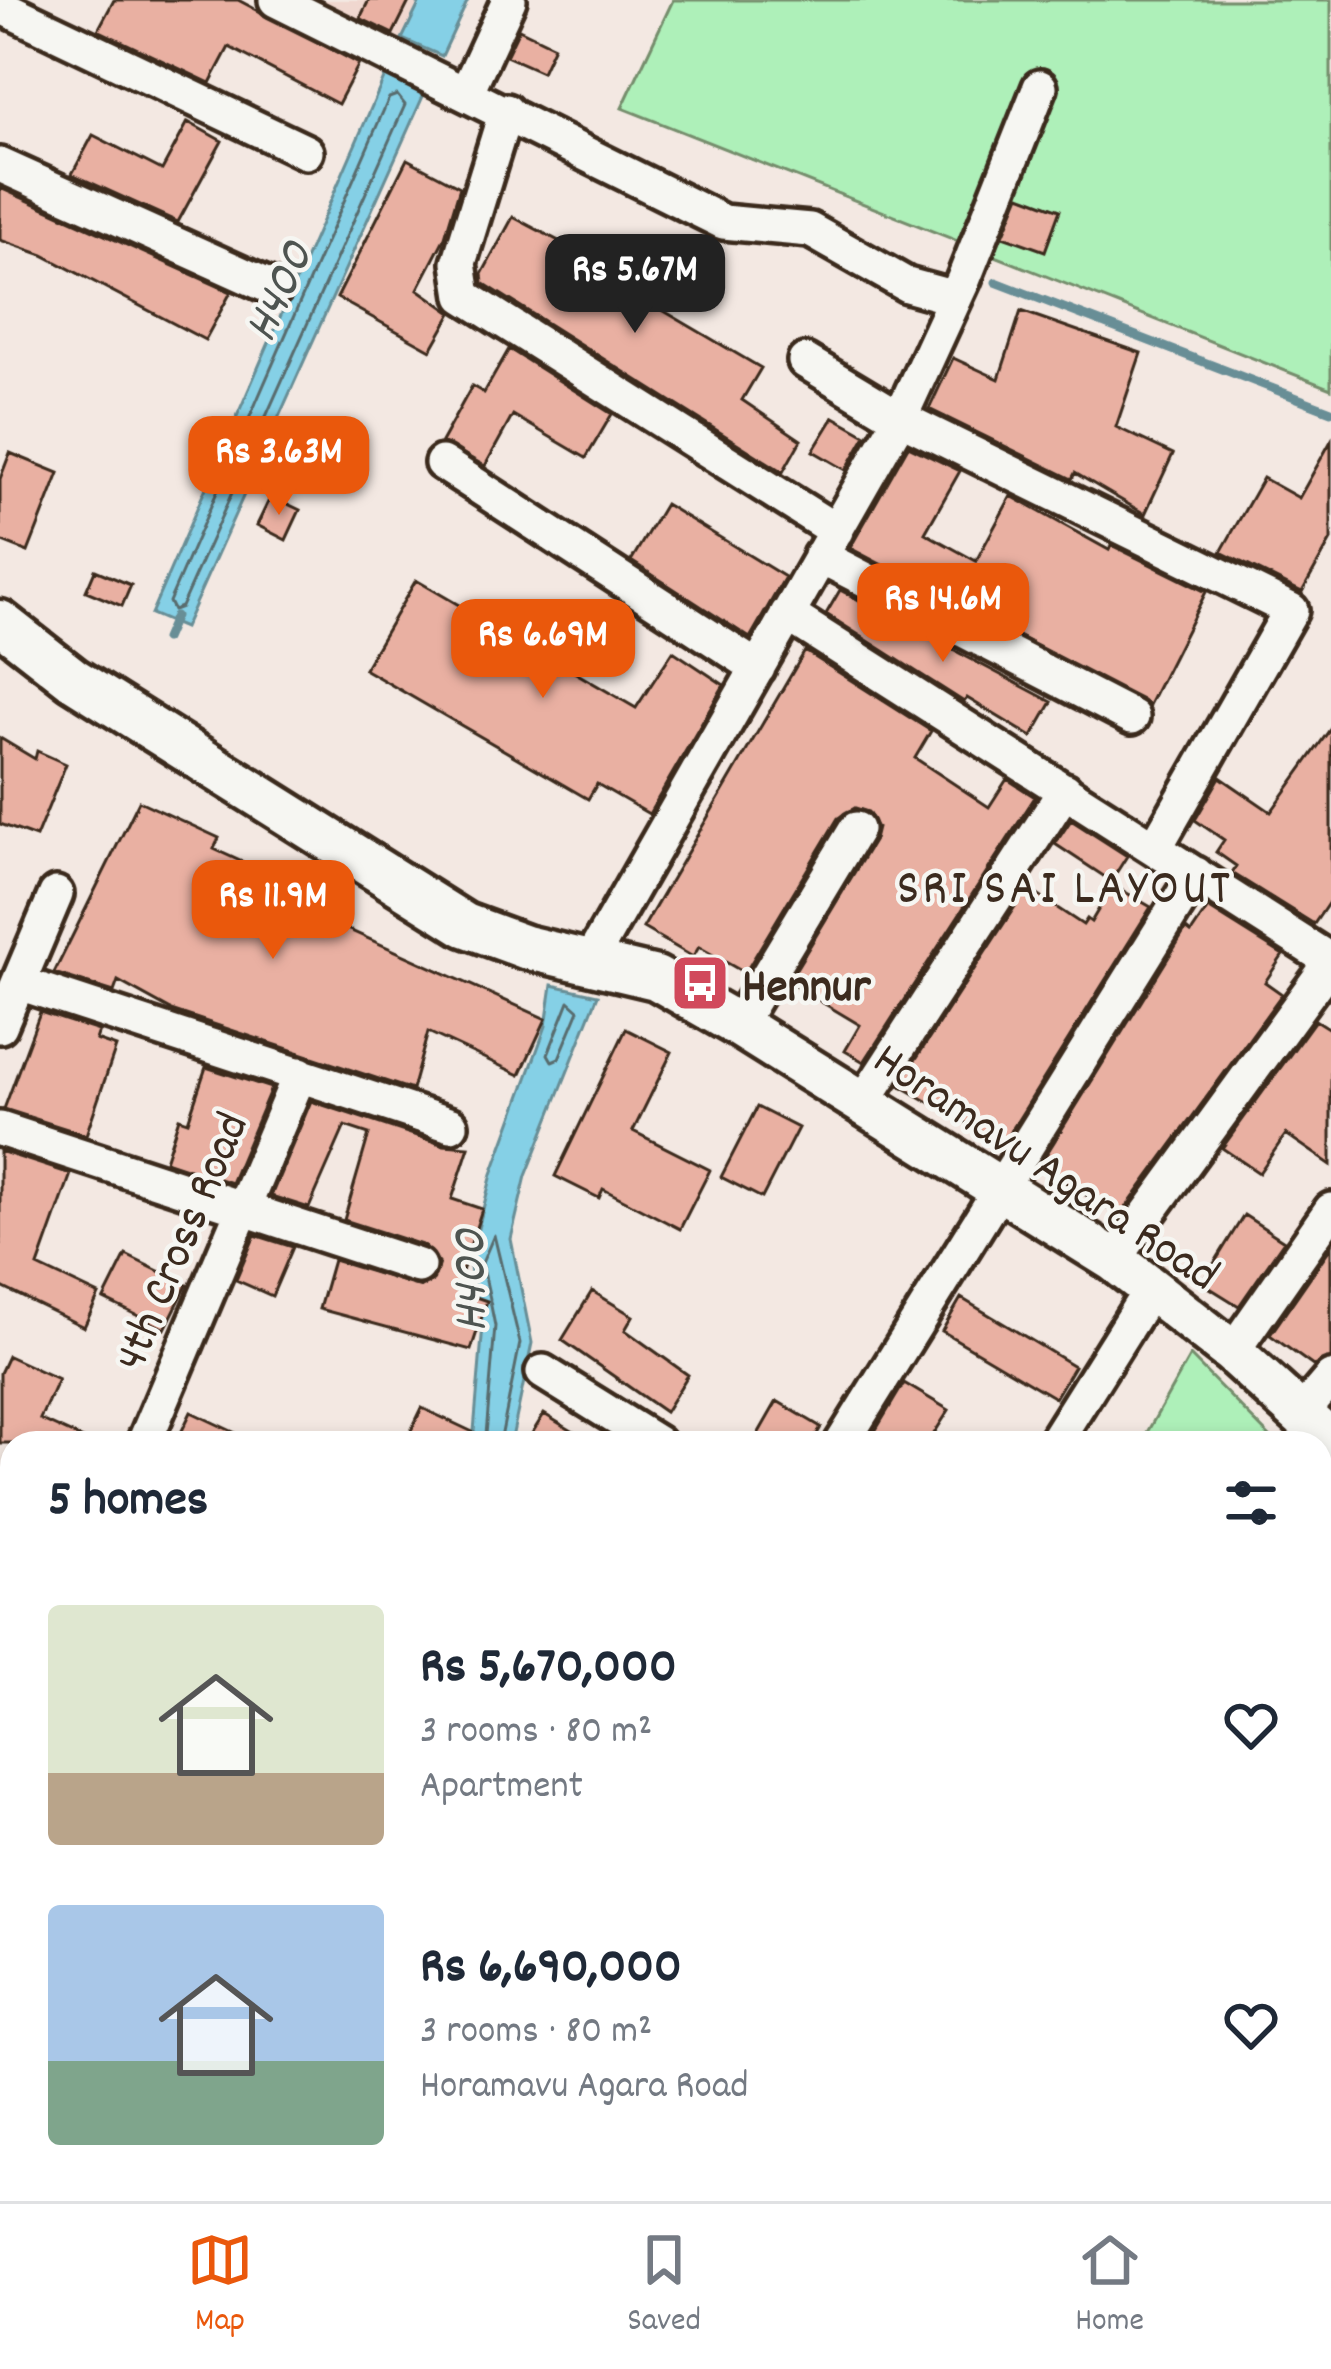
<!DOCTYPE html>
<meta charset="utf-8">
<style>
body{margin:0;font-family:Dekko,sans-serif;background:#f6f6f7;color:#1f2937;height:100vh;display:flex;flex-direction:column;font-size:45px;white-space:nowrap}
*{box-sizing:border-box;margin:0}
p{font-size:39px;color:#747a83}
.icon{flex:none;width:66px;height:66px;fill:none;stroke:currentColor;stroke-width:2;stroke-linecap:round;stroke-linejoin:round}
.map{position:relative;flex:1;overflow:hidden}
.sheet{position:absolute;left:0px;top:1431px;width:1332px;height:771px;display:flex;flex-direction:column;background:#fff;border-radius:36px 36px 0 0;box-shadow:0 6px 18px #0003}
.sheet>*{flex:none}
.price{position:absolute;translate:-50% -102px;padding:0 27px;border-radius:24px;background:#ea580c;color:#fff;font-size:39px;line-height:78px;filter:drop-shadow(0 3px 6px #0008)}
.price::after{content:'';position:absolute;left:50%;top:72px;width:36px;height:27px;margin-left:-18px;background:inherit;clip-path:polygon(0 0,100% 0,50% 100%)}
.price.current{background:#222;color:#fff}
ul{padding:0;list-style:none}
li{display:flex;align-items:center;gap:36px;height:300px;padding:0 48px}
li span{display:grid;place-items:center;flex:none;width:336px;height:240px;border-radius:12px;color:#555}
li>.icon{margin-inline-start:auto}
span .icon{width:144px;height:144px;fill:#fffc;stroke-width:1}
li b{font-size:51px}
h2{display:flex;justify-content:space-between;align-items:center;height:144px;padding:0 48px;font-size:51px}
.menu{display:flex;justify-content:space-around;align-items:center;height:168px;border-top:3px solid #e0e1e3;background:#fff;font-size:33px;color:#747a83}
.menu a{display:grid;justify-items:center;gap:6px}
.menu .current{color:#ea580c}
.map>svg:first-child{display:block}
.built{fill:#f0d7cf}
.green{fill:#aef0b9;stroke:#748d6c;stroke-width:3}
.water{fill:#85d0e6;stroke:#678e96;stroke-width:3}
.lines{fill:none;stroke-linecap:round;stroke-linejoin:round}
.shore{stroke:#596c6e;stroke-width:3}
.stream{stroke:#678e96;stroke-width:9}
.building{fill:#e9b0a2;stroke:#3b2a1e;stroke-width:3}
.minor-casing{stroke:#3b2a1e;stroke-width:42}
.tertiary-casing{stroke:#3b2a1e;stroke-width:51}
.minor{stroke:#f6f6f2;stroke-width:33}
.tertiary{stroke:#f6f6f2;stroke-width:42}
.labels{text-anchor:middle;stroke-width:9;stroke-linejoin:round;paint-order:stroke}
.poi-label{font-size:48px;font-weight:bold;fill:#3b2a1e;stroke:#f6f6f2;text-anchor:start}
.street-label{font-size:48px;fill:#3b2a1e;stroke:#f6f6f2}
.water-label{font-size:51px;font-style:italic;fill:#4e5450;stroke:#f6f6f2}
.neighbourhood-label{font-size:51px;letter-spacing:3px;fill:#3b2a1e;stroke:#f6f6f2}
</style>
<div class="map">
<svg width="1331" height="2201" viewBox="0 0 1331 2201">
<rect width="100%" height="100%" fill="#f3e8e2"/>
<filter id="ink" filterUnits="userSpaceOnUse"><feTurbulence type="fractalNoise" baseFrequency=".00833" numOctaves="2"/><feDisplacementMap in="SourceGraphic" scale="24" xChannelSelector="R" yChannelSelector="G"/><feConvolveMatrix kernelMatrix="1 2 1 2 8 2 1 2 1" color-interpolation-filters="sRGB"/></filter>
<g filter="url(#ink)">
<path class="built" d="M 320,0 L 421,0 L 402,39 Z"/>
<path class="green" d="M 673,0 L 1331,0 L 1331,389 L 622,108 Z
M 1190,1356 L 1276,1443 L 1141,1443 Z
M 1320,1487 L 1331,1498 L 1331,1653 L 1320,1669 Z
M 304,2190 L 869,2190 L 861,2201 L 349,2201 Z"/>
<path class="water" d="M 421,0 L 468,0 L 442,56 L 402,39 Z
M 385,76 L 424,94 L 184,628 L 151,614 Z
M 552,985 L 598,995 L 526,1176 L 511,1239 L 532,1343 L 511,1443 L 473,1443 L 483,1325 L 469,1263 L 492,1174 L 546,1026 Z"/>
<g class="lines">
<path class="shore" d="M 397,95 L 405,105 L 181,607 L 173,610 L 169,602 L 389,98 Z
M 569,1001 L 579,1010 L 559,1058 L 552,1061 L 548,1054 Z
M 490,1299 L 482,1263 L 494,1235 L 520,1343 L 500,1443
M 486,1435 L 495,1326 L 490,1301"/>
<path class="stream" d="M 996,282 L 1331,411
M 165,639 L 175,616"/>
</g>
<path class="building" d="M 114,0 L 238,0 L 359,64 L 338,104 L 229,47 L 210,83 L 98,30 Z
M 369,0 L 410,0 L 393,34 L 360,18 Z
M 519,29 L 554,46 L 542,72 L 506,56 Z
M 188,122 L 222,141 L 178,222 L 72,174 L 93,135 L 162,170 Z
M 407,159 L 460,187 L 445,237 L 418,289 L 452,313 L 431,350 L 337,298 Z
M 0,188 L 231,292 L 205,340 L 43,255 L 0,240 Z
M 1020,195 L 1060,210 L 1045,251 L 1003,236 Z
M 513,217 L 641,284 L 635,294 L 761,368 L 742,400 L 801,440 L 783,472 L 483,283 L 482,274 Z
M 1021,311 L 1141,353 L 1116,427 L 1173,454 L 1145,514 L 1075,473 L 1072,479 L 929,409 L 953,358 L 999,379 Z
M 509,349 L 612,414 L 586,458 L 513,415 L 485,466 L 441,442 L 472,386 L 484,393 Z
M 834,417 L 866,435 L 846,470 L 813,451 Z
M 1331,441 L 1331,540 L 1302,592 L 1221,552 L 1263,478 L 1299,498 Z
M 908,446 L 960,471 L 925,533 L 976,561 L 1011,496 L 1109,550 L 1111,545 L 1206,592 L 1149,705 L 850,548 Z
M 10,453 L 59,473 L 28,552 L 0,541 L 0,479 Z
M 271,496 L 300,510 L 286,540 L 257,525 Z
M 665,504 L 785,577 L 750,638 L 631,561 Z
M 95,570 L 131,585 L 122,606 L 86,591 Z
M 416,580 L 636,708 L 673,651 L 724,685 L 649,814 L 597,784 L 588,799 L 364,669 Z
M 840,590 L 1052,702 L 1032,737 L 967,698 L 964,702 L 826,614 Z
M 805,651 L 931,731 L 915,758 L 989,807 L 1007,779 L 1035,797 L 864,1062 L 845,1051 L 860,1025 L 788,982 L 874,840 L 877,828 L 868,812 L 855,808 L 838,818 L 745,973 L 699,947 L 693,957 L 643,928 Z
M 1331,728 L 1331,899 L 1314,924 L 1232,873 L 1236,866 L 1216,852 L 1224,840 L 1195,820 L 1220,777 L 1271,812 Z
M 0,738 L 35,759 L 37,751 L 66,764 L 36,837 L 0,824 Z
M 139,801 L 219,838 L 214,849 L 264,872 L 261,880 L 309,902 L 305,910 L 546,1019 L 520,1075 L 428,1032 L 412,1090 L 171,1010 L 118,981 L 114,992 L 54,973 Z
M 1071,820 L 1127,856 L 1111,881 L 1055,844 Z
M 1113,885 L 1151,907 L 1003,1144 L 899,1085 L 1027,888 L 1083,925 L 1087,919 L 1091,922 Z
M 1208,908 L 1283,955 L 1265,982 L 1282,994 L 1120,1216 L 1039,1166 L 1186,929 L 1191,933 Z
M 40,1012 L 99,1031 L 96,1040 L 116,1047 L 86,1135 L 4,1109 Z
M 1315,1020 L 1331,1030 L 1331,1165 L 1286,1134 L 1259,1173 L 1222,1148 Z
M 626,1029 L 672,1052 L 633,1131 L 710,1170 L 680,1229 L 603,1189 L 599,1198 L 555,1176 Z
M 206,1067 L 271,1088 L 231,1183 L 165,1161 L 179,1118 L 188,1121 Z
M 311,1101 L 444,1145 L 469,1147 L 452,1199 L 482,1209 L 456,1290 L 487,1301 L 471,1350 L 319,1309 L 333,1260 L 421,1287 L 433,1281 L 439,1263 L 425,1246 L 344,1220 L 369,1134 L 345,1126 L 309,1208 L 271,1196 Z
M 757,1107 L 798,1128 L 762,1198 L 721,1177 Z
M 0,1151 L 71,1174 L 38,1266 L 99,1295 L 84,1327 L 0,1286 Z
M 1244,1215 L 1284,1241 L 1239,1306 L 1202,1283 Z
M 255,1235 L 293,1247 L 272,1296 L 236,1280 Z
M 1331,1247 L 1331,1358 L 1313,1366 L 1270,1335 Z
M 126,1255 L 187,1285 L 165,1329 L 104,1299 Z
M 592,1291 L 633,1316 L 625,1330 L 688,1375 L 665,1412 L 562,1340 Z
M 961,1298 L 1074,1366 L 1055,1398 L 942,1331 Z
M 8,1356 L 58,1379 L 40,1419 L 92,1443 L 0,1443 L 0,1373 Z
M 904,1383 L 949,1410 L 928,1443 L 868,1443 Z
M 777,1401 L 821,1427 L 812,1443 L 753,1443 Z
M 422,1408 L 496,1443 L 405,1443 Z
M 191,1412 L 257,1443 L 176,1443 Z
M 544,1414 L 592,1443 L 526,1443 Z"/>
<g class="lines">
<g class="minor-casing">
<path id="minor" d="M 276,0 L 723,222 L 810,230 L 907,285 L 951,297
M 0,6 L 306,152
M 467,91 L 509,0
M 506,111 L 459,263 L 464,296 L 836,531
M 0,165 L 275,289
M 805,361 L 900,418 L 1291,610 L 1155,848
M 442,463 L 758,668
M 820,556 L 1132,717
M 787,614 L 1331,961
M 590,961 L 900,418 L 963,281 L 1040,87
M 19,983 L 451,1125
M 738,1025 L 856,829
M 0,1026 L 56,894
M 864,1101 L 1065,790
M 0,1129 L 418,1266
M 1114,1260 L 1331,962
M 1232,1352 L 1331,1210
M 543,1372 L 657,1443
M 1301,1413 L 1331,1378
M 144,1443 L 300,1074
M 842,1443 L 1196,874
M 1054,1443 L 1152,1287
M 0,1492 L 12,1498
M 1320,1838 L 1331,1822
M 0,1884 L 12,1862
M 0,1929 L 12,1935
M 0,2077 L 12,2084
M 1320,2166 L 1331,2169
M 1027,2201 L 1033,2190"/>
</g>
<g class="tertiary-casing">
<path id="tertiary" d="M 0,622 L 73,679 L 465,925 L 525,947 L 656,978 L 738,1025 L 1114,1260 L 1232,1352 L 1331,1442"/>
</g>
<use href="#minor" class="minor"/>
<use href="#tertiary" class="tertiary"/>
</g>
</g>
<defs>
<g id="bus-square" transform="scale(3)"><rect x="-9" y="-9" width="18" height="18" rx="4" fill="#d1495b" stroke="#f6f6f2"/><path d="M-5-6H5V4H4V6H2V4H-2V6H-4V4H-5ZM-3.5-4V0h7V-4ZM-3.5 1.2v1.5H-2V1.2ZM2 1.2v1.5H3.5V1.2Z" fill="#fff"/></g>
</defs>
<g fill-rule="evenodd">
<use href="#bus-square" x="700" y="983"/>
</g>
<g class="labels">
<g class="poi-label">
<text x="742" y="1000">Hennur</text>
</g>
<g class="street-label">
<text transform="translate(1048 1164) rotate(34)" y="17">Horamavu Agara Road</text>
<text transform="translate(178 1240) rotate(-67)" y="17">4th Cross Road</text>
</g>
<g class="water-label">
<text transform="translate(275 290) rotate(-66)" y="18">H400</text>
<text transform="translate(466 1281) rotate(-91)" y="18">H400</text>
</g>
<g class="neighbourhood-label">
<text x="1065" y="902">SRI SAI LAYOUT</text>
</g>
</g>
</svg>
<b class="price current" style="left:635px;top:336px">Rs 5.67M</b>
<b class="price" style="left:279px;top:518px">Rs 3.63M</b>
<b class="price" style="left:943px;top:665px">Rs 14.6M</b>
<b class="price" style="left:543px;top:701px">Rs 6.69M</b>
<b class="price" style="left:273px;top:962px">Rs 11.9M</b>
<section class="sheet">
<h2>5 homes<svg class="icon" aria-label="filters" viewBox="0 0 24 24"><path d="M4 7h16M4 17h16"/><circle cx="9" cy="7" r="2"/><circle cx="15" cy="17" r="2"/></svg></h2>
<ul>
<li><span style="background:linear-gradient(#dfe7d0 70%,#b9a48a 0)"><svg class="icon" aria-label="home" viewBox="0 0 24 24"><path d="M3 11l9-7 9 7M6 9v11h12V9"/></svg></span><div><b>Rs 5,670,000</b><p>3 rooms · 80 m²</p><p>Apartment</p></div><svg class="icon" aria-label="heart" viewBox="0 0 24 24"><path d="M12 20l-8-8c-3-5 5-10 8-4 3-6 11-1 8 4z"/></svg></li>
<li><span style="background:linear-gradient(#a9c7e8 65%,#7fa58c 0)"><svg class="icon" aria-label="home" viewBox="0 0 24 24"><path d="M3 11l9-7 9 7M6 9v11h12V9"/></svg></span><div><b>Rs 6,690,000</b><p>3 rooms · 80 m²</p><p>Horamavu Agara Road</p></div><svg class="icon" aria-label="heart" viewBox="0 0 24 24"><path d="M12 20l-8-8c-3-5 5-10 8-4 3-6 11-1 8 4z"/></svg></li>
</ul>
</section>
</div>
<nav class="menu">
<a class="current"><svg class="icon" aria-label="map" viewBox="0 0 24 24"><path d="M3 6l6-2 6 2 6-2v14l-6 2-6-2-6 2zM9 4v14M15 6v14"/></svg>Map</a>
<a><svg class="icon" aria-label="saved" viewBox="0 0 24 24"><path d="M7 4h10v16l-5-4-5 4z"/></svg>Saved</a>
<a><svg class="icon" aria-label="home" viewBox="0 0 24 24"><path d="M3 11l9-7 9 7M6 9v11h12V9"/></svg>Home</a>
</nav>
